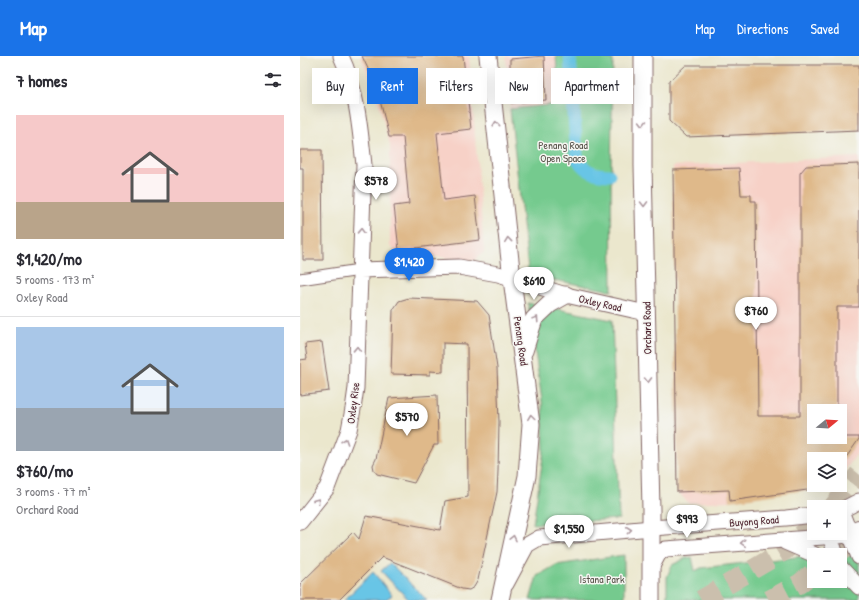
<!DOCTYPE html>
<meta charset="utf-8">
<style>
body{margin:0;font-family:"Patrick Hand",sans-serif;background:#f2f2f3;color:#2b2b33;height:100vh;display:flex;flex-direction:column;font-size:15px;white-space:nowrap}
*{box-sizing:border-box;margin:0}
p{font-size:13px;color:#7c7c81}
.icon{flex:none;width:22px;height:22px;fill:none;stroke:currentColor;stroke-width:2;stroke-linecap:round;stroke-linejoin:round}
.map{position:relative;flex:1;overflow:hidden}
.side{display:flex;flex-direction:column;background:#fff;width:300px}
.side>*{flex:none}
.guide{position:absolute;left:12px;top:12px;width:380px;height:36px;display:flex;gap:8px}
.needle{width:26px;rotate:72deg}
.tools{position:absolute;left:507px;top:348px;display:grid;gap:8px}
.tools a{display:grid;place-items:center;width:40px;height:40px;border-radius:0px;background:#fff;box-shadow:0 4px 16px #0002;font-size:20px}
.price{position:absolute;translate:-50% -34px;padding:0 9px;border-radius:14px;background:#fff;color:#222;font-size:13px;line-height:26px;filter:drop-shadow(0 1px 2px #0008)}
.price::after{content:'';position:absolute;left:50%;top:24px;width:12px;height:9px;margin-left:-6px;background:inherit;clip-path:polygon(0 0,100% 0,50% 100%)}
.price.selected{background:#1a73e8;color:#fff}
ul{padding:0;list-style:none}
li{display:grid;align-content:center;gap:8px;height:212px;padding:0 16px}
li+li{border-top:1px solid #e1e1e2}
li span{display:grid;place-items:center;height:124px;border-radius:0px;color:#555}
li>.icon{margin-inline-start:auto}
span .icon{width:72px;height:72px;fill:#fffc;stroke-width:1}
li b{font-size:17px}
h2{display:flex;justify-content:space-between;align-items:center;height:48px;padding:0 16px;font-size:17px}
.pill{padding:0 14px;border-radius:0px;background:#fff;box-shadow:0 4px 16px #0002;font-size:14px;line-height:36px}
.pill.selected{background:#1a73e8;color:#fff}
header{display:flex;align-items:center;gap:24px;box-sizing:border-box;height:56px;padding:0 20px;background:#1a73e8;color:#fff}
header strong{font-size:19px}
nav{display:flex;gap:22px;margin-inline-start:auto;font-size:14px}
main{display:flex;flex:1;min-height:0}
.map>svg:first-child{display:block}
.built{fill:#f7d1c7;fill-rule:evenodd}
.green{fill:#74ca8e;stroke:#5f745c}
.water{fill:#68c5e6;stroke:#597288}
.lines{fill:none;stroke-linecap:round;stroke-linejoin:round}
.canal{stroke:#68c5e6;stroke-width:13}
.building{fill:#dfb98a}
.highway-tunnel{stroke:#cbbfad;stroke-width:20;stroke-dasharray:20 10;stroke-linecap:butt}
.street-casing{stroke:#826564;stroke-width:13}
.secondary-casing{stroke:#826564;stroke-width:17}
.primary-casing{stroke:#826564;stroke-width:19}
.highway-casing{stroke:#826564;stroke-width:22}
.street{stroke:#fff;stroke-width:11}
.secondary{stroke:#fff;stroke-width:15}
.primary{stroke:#fff;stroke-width:17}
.highway{stroke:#fff;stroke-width:20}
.oneway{stroke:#ae9aa0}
.labels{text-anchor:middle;stroke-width:3;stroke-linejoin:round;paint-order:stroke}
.park-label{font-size:11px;fill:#575249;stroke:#f6f6f2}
.street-label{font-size:11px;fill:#4a1f2b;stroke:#f6f6f2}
</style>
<header>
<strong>Map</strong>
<nav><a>Map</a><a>Directions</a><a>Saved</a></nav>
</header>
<main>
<section class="side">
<h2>7 homes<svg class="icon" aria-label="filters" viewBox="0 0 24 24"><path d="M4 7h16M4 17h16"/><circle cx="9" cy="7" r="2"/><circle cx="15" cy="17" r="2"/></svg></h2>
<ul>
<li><span style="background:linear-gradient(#f6c9c9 70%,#b9a48a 0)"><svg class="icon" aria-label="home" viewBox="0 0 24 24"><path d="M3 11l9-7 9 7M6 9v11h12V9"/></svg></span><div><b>$1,420/mo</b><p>5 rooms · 173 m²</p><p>Oxley Road</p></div></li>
<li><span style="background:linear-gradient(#a9c7e8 65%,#9aa5b1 0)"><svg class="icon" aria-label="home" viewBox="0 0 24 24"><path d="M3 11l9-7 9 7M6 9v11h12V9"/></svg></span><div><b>$760/mo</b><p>3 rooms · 77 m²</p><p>Orchard Road</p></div></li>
</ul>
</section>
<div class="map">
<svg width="559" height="544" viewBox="0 0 559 544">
<rect width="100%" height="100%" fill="#f6f6f2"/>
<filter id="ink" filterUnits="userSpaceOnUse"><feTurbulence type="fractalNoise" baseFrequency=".025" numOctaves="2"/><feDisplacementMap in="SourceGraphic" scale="8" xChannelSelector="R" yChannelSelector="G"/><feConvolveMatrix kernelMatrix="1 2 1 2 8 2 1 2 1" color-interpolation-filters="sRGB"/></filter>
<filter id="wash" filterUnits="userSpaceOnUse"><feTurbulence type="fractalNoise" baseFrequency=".012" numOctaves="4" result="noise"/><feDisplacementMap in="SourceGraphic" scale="16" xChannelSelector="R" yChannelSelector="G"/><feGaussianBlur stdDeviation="0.9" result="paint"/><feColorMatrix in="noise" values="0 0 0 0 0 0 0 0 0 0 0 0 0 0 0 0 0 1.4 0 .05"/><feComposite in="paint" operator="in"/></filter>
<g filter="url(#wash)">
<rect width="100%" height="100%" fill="#ebe7cd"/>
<path class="built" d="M 60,0 L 169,0 L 184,196 L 174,205 L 140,201 L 101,201 L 90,190 L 90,89 L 75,34 Z
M 206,0 L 256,0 L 259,48 L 210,53 Z
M 559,101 L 559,395 L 540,421 L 540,403 L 514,403 L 514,429 L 533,430 L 429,445 L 388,447 L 377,435 L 373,110 ZM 514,355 L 540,355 L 540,381 L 514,381 Z"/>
<path class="green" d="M 256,0 L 301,0 L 313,4 L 311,115 L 312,235 L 233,220 L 228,213 L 210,53 L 259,48 Z
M 228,247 L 312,264 L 319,463 L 233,468 L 244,394 L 242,345 Z
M 556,494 L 559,498 L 559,544 L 367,544 L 367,521 L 372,509 L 386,502 L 392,501 L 395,515 L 401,512 L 514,499 L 514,525 L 540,525 L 540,499 L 515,499 Z
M 324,499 L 324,544 L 230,544 L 237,520 L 256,509 Z"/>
<path class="water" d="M 90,507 L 127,544 L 109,544 L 81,515 Z
M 73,516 L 92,539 L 85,544 L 44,544 Z"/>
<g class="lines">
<path class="canal" d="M 270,0 L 277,101 C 283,115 294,119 309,119"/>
</g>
<g id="blocks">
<path class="building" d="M 62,0 L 163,0 L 171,73 L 137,77 L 144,144 L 175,140 L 180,184 L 99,194 L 94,150 L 109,148 L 103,81 L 89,81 L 77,32 Z
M 244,0 L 246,44 L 211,47 L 208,14 L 210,14 L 210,3 Z
M 386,9 L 559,9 L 559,74 L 386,81 L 369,65 L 369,25 Z
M 0,94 L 22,94 L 23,204 L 3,204 L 3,112 L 0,112 Z
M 559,108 L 559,251 L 537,251 L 537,352 L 514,352 L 514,381 L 559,381 L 559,383 L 545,403 L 514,403 L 514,433 L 430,445 L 429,434 L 377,436 L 373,114 L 439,112 L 441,139 L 451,139 L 451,145 L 456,145 L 458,360 L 500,360 L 500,117 L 506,110 Z
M 109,242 L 177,245 L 189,259 L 197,312 L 199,366 L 198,415 L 197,436 L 178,524 L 174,531 L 169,534 L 162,533 L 82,501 L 39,544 L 0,544 L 0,528 L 53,476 L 59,483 L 66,460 L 140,474 L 145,445 L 168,441 L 167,288 L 143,287 L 143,316 L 130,315 L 130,319 L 91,318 L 93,254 L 99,245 Z
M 22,286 L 29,335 L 0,339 L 0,304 L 7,303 L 5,288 Z
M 137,339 L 138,389 L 134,389 L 114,427 L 77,418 L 74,414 L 73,409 L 76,403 L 89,342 Z"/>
</g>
</g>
<g filter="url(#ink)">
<use href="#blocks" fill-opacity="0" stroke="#826564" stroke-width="1"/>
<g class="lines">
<path class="highway-tunnel" d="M 533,451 L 559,418
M 536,499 L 559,481
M 401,544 L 484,495 L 514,468
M 469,544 L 499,528 L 514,516"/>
<g class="street-casing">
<path id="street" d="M 0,223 L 60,214"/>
</g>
<g class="secondary-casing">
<path id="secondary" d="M 60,214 L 159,211 L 198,218 L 266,239 L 346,257
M 540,455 L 559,445
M 541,455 L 559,501
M 0,466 L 27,432 L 49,374 L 53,353 L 56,332 L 64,109 C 60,72 57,34 41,0
M 529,477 L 536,499
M 485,486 L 515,499
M 540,511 L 559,531
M 351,512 L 359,497 L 366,493 L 550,479
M 206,528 L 227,489 L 239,482 L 352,472 L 486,462 L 514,459"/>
</g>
<g class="primary-casing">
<path id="primary" d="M 188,0 L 212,223 L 231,368 L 227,420 L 200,544
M 343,0 L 343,110 L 351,453 L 351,544
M 224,295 L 234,263 L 250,248 L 266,239"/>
</g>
<g class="highway-casing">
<path id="highway" d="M 550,479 L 559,474"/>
</g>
<use href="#street" class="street"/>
<use href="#secondary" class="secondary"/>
<use href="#primary" class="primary"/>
<use href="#highway" class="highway"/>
</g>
<defs><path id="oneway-chevron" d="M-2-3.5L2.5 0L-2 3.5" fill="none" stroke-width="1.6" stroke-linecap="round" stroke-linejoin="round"/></defs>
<g class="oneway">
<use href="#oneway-chevron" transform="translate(343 67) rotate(90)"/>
<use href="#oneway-chevron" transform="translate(196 68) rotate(-96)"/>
<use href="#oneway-chevron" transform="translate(344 148) rotate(89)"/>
<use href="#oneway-chevron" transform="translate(61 175) rotate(-88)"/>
<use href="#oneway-chevron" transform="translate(208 184) rotate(-96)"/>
<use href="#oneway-chevron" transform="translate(236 263) rotate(-56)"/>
<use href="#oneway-chevron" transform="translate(57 293) rotate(-88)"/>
<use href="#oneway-chevron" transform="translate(348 324) rotate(89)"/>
<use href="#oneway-chevron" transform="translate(231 361) rotate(-97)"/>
<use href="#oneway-chevron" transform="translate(45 385) rotate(-71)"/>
<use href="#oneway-chevron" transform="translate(17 445) rotate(-54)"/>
<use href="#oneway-chevron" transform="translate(329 474) rotate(-6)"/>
<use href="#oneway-chevron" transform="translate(213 482) rotate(-78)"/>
<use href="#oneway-chevron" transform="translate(443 487) rotate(176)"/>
</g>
</g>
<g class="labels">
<g class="park-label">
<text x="263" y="93">Penang Road<tspan x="263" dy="13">Open Space</tspan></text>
<text x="302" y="527">Istana Park</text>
</g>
<g class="street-label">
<text transform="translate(300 247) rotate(13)" y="4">Oxley Road</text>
<text transform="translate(347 272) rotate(-91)" y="4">Orchard Road</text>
<text transform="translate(221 285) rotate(82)" y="4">Penang Road</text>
<text transform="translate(53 347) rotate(-83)" y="4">Oxley Rise</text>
<text transform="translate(454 465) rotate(-4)" y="4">Buyong Road</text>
</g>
</g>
</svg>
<div class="tools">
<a><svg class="needle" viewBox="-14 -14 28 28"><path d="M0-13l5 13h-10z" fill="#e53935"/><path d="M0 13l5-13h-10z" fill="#7c7c81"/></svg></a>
<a><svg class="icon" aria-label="layers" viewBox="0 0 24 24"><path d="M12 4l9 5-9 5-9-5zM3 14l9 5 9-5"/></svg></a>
<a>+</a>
<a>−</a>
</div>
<b class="price" style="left:76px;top:145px">$578</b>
<b class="price selected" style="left:109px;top:226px">$1,420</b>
<b class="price" style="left:234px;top:245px">$610</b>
<b class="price" style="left:456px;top:275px">$760</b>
<b class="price" style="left:107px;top:381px">$570</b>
<b class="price" style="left:387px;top:483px">$993</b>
<b class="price" style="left:269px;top:493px">$1,550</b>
<div class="guide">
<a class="pill">Buy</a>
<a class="pill selected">Rent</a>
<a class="pill">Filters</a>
<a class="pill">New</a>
<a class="pill">Apartment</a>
</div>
</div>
</main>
